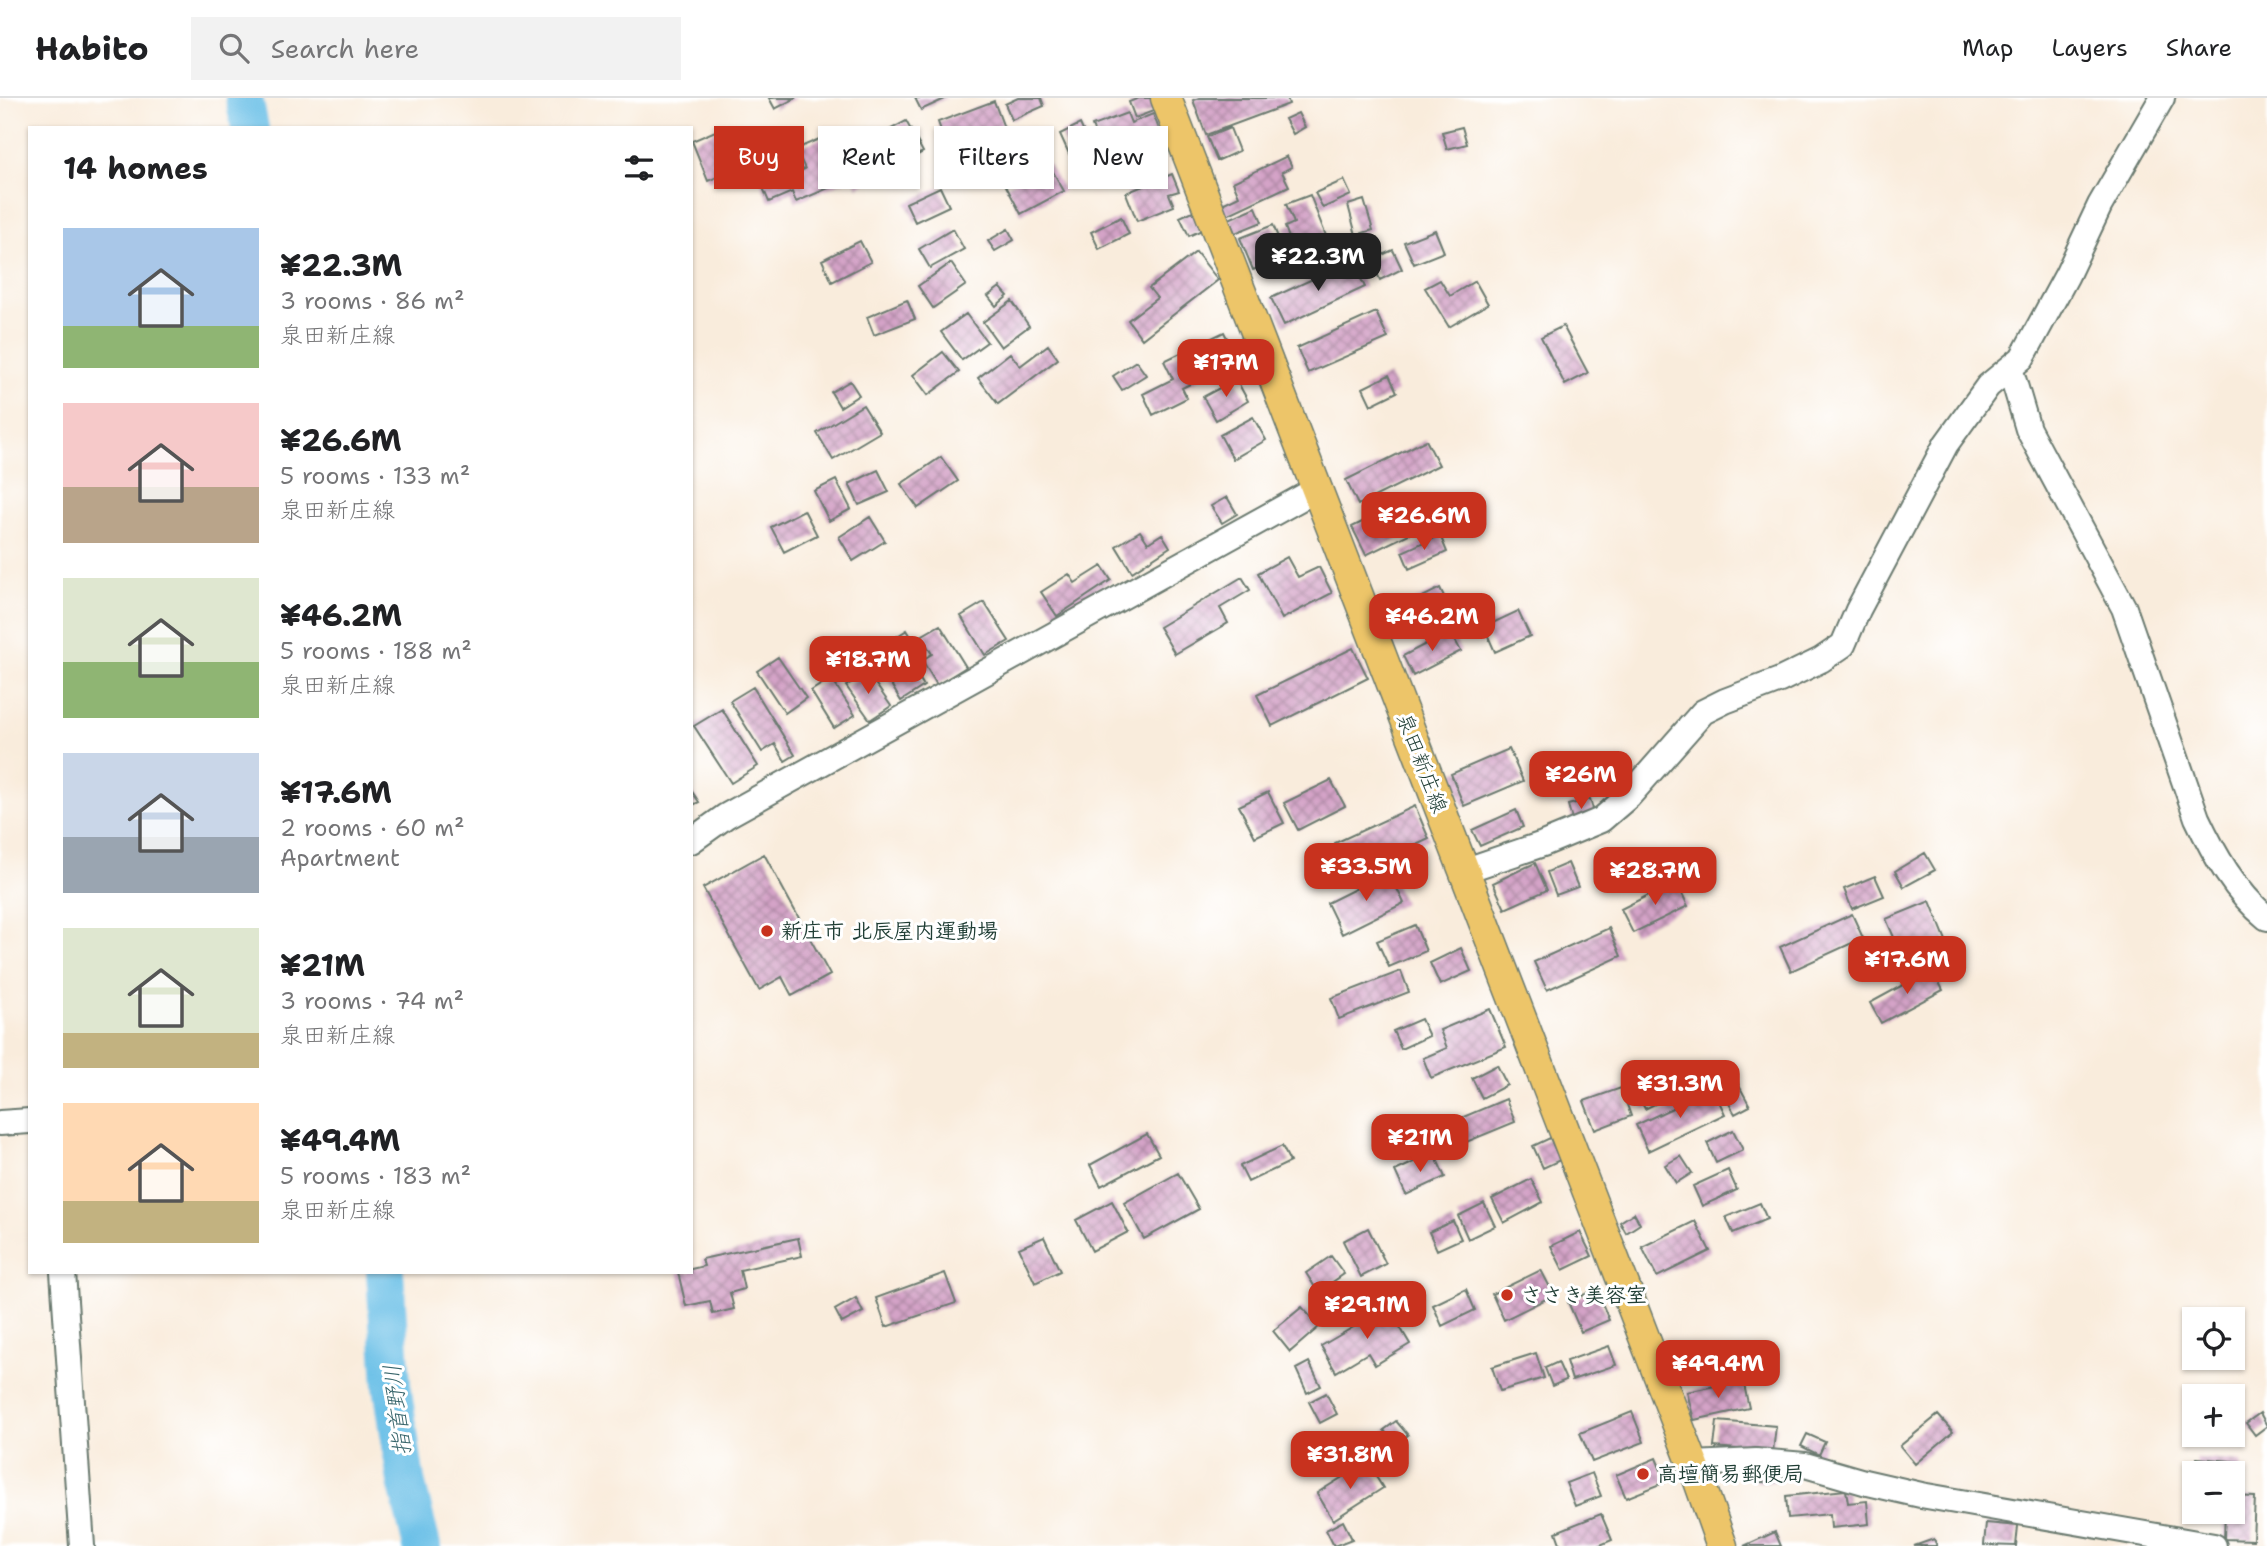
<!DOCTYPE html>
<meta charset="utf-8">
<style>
body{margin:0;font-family:"Shantell Sans","Klee One",sans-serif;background:#f2f2f2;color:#202124;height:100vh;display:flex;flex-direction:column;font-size:26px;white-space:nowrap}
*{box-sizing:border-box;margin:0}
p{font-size:23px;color:#757577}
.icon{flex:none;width:38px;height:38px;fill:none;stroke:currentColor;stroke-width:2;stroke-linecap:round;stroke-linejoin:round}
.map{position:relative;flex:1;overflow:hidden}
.details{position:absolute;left:28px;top:28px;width:665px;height:1148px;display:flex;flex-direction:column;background:#fff;border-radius:0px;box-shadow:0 2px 5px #0004}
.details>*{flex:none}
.banner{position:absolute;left:714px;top:28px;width:665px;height:63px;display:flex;gap:14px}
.tools{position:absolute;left:2182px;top:1209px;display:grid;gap:14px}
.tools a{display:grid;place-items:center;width:63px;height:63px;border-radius:0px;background:#fff;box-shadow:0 2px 5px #0004;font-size:35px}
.price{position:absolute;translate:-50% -60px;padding:0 16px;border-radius:14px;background:#c8321e;color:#fff;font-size:23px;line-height:46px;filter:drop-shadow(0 2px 4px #0008)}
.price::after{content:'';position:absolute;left:50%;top:42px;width:21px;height:16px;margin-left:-10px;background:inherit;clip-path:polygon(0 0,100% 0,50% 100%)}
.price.selected{background:#222;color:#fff}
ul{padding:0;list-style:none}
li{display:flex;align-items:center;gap:21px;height:175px;padding:0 35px}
li span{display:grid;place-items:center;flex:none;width:196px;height:140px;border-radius:0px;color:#555}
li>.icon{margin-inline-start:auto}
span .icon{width:84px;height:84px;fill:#fffc;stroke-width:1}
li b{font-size:30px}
h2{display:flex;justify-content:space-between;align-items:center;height:84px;padding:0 35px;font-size:30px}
.tag{padding:0 24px;border-radius:0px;background:#fff;box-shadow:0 2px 5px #0004;font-size:24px;line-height:63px}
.tag.selected{background:#c8321e;color:#fff}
header{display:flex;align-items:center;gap:42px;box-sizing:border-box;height:98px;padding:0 35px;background:#fff;border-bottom:2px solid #e0e0e0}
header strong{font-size:33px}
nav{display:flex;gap:38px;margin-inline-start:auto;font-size:24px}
.search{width:490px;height:63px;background:#f2f2f2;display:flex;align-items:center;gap:18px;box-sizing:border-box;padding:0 24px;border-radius:0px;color:#757577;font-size:26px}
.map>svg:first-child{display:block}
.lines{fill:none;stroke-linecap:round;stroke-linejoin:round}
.river{stroke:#6ac0e7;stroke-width:38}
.building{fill:url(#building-cross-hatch)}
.minor-casing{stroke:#6b7a6f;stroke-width:28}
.major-casing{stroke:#6b7a6f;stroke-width:33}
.minor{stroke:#fff;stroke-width:24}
.major{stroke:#edc569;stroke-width:30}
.poi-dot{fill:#c8321e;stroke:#fff;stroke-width:2.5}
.labels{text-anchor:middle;stroke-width:6;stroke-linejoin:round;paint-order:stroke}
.street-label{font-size:21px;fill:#1f3d34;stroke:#fff}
.poi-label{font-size:21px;font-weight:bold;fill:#1f3d34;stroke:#fff;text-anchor:start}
.water-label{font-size:23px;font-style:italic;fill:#36646a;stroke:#fff}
</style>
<header>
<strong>Habito</strong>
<div class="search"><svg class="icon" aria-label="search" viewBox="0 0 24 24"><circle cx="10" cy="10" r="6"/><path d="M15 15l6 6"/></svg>Search here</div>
<nav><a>Map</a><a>Layers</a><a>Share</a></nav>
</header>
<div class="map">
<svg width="2267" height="1448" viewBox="0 0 2267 1448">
<defs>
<pattern id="building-cross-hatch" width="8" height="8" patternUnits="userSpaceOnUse" patternTransform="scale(1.75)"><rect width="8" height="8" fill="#d4a3c7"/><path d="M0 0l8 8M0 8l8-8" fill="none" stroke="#ab86a2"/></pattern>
</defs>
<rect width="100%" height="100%" fill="#fff"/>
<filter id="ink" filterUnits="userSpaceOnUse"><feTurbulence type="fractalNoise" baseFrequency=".0143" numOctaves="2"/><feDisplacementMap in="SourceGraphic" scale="14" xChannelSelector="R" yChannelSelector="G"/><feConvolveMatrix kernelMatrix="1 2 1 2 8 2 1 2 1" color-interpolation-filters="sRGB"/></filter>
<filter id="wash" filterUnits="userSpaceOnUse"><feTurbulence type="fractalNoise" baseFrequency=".00686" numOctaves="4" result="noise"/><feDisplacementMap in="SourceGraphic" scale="28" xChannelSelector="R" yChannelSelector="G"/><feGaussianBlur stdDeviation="1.57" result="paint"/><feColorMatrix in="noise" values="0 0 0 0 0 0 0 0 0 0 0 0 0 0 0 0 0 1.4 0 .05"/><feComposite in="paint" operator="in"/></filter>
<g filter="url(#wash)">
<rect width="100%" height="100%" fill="#f9ecdc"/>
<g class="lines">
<path class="river" d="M 244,0 L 250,30
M 385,1174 L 392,1287 L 406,1383 L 422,1448"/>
</g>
<g id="blocks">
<path class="building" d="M 769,0 L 796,0 L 775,11 Z
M 915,0 L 947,0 L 921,12 Z
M 1018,0 L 1041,0 L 1044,8 L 1012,22 L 1005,6 Z
M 1139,0 L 1152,0 L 1156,12 L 1135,20 L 1129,4 Z
M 1199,0 L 1287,0 L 1289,6 L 1206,37 L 1193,2 Z
M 994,3 L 1004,30 L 969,44 L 966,38 L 946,46 L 938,24 Z
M 1127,15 L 1131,25 L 1153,16 L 1162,39 L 1105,61 L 1092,28 Z
M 1298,15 L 1305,29 L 1293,36 L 1285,21 Z
M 906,23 L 923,54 L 858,89 L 849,73 L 860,67 L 852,52 Z
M 1080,26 L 1090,48 L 1070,58 L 1060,36 Z
M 1462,29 L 1467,46 L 1447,51 L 1442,34 Z
M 1230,30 L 1239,53 L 1217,63 L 1207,39 Z
M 720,31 L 727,47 L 740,42 L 750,65 L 708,83 L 692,43 Z
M 826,38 L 845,83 L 796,104 L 792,94 L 769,104 L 755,71 L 778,60 L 786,79 L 805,71 L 796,51 Z
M 1287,58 L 1292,69 L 1282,74 L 1289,88 L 1225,118 L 1220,107 L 1239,98 L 1233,84 Z
M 1048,65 L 1064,93 L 1021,116 L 1006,88 Z
M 1172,76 L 1179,93 L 1169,96 L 1174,108 L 1137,123 L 1126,95 Z
M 1344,82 L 1351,97 L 1323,110 L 1315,95 Z
M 940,89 L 949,108 L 915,124 L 906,105 Z
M 1310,97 L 1328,143 L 1295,156 L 1285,129 L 1294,125 L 1286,106 Z
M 1364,102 L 1373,132 L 1356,137 L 1348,107 Z
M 1256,109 L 1262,124 L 1235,135 L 1229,121 Z
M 1195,112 L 1204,131 L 1189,138 L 1180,119 Z
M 1121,119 L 1129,136 L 1099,151 L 1091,134 Z
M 1273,127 L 1286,159 L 1253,172 L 1240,140 Z
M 953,131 L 964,151 L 930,170 L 919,151 Z
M 1008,131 L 1014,142 L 995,153 L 988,143 Z
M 1435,132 L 1444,154 L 1414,166 L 1404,144 Z
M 860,143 L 871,164 L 832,184 L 822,162 Z
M 1393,152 L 1402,171 L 1380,182 L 1371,162 Z
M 1196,154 L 1218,182 L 1142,241 L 1128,222 L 1157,200 L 1149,190 Z
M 1352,163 L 1365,189 L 1284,227 L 1271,200 Z
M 951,165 L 966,187 L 933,210 L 918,188 Z
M 1440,182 L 1450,198 L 1475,183 L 1488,206 L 1449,229 L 1425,190 Z
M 1000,189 L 1008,198 L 996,208 L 988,198 Z
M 907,202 L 915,221 L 874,237 L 867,219 Z
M 1012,203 L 1029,228 L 1001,249 L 983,224 Z
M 1376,214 L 1388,240 L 1308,275 L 1297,250 Z
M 966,216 L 987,244 L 962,262 L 941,234 Z
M 1563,228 L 1588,275 L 1565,287 L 1541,239 Z
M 1224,234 L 1238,262 L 1182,290 L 1187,300 L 1153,317 L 1143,296 L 1173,281 L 1164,263 Z
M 1048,247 L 1058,261 L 998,306 L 978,280 L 1010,255 L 1020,268 Z
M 943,254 L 959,274 L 928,297 L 913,277 Z
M 1136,263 L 1146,277 L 1122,292 L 1113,278 Z
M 1389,277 L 1397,294 L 1371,307 L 1363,290 Z
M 1236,281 L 1248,303 L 1216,322 L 1203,299 Z
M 850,283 L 859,297 L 840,309 L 831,294 Z
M 863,307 L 880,334 L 833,362 L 817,335 Z
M 1253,319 L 1266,342 L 1233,361 L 1220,337 Z
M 1426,342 L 1439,367 L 1358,407 L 1346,382 Z
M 941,359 L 958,383 L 918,410 L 901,386 Z
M 878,372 L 889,394 L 859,407 L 849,386 Z
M 836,382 L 851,411 L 829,423 L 814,393 Z
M 1227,399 L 1237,416 L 1222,425 L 1211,408 Z
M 1405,403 L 1419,431 L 1366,457 L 1352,429 Z
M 804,412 L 817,437 L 784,454 L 771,429 Z
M 870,419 L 885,443 L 853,463 L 839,439 Z
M 1140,433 L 1148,445 L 1162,436 L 1170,449 L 1132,474 L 1116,448 Z
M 1440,437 L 1447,454 L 1409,471 L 1402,454 Z
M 1287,459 L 1298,479 L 1319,469 L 1332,495 L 1282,521 L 1258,475 Z
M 1102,468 L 1111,482 L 1057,518 L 1041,494 L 1069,476 L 1075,485 Z
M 1242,479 L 1250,492 L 1220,510 L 1228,525 L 1175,556 L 1159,529 Z
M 1440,490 L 1452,515 L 1417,532 L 1405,508 Z
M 984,504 L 1009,543 L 985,557 L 961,518 Z
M 1518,513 L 1530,538 L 1495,554 L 1484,529 Z
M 940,527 L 966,569 L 937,587 L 922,562 L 932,556 L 921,538 Z
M 907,532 L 918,550 L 906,558 L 924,588 L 901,603 L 883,573 L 893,567 L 882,548 Z
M 1450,533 L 1461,553 L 1413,578 L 1403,558 Z
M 1353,550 L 1368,580 L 1272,628 L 1257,597 Z
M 778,559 L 806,600 L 785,615 L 757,573 Z
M 867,574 L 891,608 L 870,622 L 846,588 Z
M 831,580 L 855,617 L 834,630 L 811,593 Z
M 753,589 L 795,657 L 785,663 L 775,646 L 762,654 L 730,603 Z
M 722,611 L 758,668 L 731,685 L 694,628 Z
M 1509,651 L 1523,683 L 1464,708 L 1451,676 Z
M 1331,682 L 1345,708 L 1298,732 L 1284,705 Z
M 691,692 L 699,704 L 691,708 Z
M 1268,694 L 1284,725 L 1255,739 L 1239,708 Z
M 1590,701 L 1595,718 L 1573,725 L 1568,707 Z
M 1415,708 L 1429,741 L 1350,778 L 1335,745 Z
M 1516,712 L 1523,729 L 1480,748 L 1472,732 Z
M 1925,755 L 1935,772 L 1904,789 L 1895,773 Z
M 764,756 L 830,877 L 792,898 L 782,879 L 759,892 L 703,790 Z
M 1535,765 L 1547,792 L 1505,811 L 1493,785 Z
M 1568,765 L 1578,789 L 1556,797 L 1547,774 Z
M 1389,774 L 1404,805 L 1342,836 L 1327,805 Z
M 1875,778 L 1884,798 L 1852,811 L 1844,791 Z
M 1676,783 L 1688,808 L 1633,835 L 1621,811 Z
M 1930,803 L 1949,850 L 1926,859 L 1899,851 L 1886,821 Z
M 1852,816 L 1863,840 L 1791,873 L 1780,849 Z
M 1415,827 L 1426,853 L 1389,869 L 1377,843 Z
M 1609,830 L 1621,858 L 1547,892 L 1534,864 Z
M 1461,850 L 1471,873 L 1440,887 L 1430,865 Z
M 1932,871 L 1943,892 L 1881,925 L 1870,905 Z
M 1401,873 L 1409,894 L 1339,921 L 1331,900 Z
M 1490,911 L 1506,949 L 1431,980 L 1423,960 L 1447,950 L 1440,932 Z
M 1421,921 L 1429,938 L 1401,951 L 1393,933 Z
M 1497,967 L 1507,987 L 1482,1000 L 1472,980 Z
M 1666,974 L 1677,995 L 1645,1011 L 1634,990 Z
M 1736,982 L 1750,1008 L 1735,1016 L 1720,990 Z
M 1621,990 L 1631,1018 L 1595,1032 L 1584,1003 Z
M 1713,991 L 1725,1016 L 1648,1053 L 1636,1027 Z
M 1506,1001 L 1515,1024 L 1459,1047 L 1449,1025 Z
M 1733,1032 L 1743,1052 L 1716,1065 L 1707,1045 Z
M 1147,1036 L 1159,1057 L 1101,1088 L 1090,1067 Z
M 1550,1040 L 1560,1062 L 1543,1070 L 1533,1048 Z
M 1282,1048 L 1290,1064 L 1248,1084 L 1240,1068 Z
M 1434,1055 L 1445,1079 L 1406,1097 L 1395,1073 Z
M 1681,1058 L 1692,1075 L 1676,1085 L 1665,1067 Z
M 1728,1072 L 1737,1092 L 1702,1108 L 1693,1088 Z
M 1178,1075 L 1199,1111 L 1144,1141 L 1124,1105 Z
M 1531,1081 L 1543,1104 L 1504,1125 L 1492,1101 Z
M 1112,1103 L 1128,1134 L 1092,1153 L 1076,1122 Z
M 1484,1105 L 1495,1128 L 1468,1141 L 1458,1118 Z
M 1760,1105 L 1767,1121 L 1733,1135 L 1726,1119 Z
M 1634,1115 L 1640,1126 L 1626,1135 L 1620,1124 Z
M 1453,1123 L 1461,1141 L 1437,1152 L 1429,1134 Z
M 1695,1123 L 1710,1153 L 1657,1179 L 1642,1149 Z
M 1368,1130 L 1386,1166 L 1361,1179 L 1343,1143 Z
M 1580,1134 L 1592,1158 L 1563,1172 L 1551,1148 Z
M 1044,1139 L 1060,1173 L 1035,1185 L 1019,1150 Z
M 798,1140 L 802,1158 L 740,1172 L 744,1191 L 730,1195 L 734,1211 L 713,1216 L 710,1203 L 686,1208 L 678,1174 L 691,1174 L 691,1171 L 704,1168 L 702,1161 Z
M 1331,1158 L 1344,1176 L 1318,1194 L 1306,1175 Z
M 1541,1172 L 1554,1197 L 1504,1222 L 1492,1196 Z
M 945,1175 L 956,1205 L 886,1229 L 876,1200 Z
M 1466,1191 L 1475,1212 L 1442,1228 L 1433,1207 Z
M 1596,1191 L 1609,1222 L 1581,1234 L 1568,1204 Z
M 856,1200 L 863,1214 L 842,1225 L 835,1212 Z
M 1302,1209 L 1319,1229 L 1290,1254 L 1273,1233 Z
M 1388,1209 L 1410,1246 L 1375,1267 L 1368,1255 L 1336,1274 L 1321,1248 Z
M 1609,1248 L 1616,1267 L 1572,1282 L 1566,1263 Z
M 1536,1255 L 1544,1280 L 1500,1293 L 1492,1269 Z
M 1309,1264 L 1321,1288 L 1307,1295 L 1296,1271 Z
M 1558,1264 L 1566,1282 L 1552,1288 L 1545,1270 Z
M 1743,1282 L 1749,1310 L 1694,1322 L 1687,1294 Z
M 1326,1295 L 1337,1316 L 1320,1325 L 1309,1304 Z
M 1632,1314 L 1644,1344 L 1592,1364 L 1580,1335 Z
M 2260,1315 L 2267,1328 L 2255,1337 L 2246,1325 Z
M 1938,1317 L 1953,1334 L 1915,1366 L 1900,1348 Z
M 1396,1323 L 1408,1337 L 1395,1347 L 1384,1332 Z
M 1717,1323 L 1776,1328 L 1773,1354 L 1714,1349 Z
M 1807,1336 L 1825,1344 L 1819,1357 L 1801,1348 Z
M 1656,1360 L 1666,1384 L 1626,1400 L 1616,1377 Z
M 2197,1360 L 2241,1364 L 2239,1384 L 2233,1384 L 2233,1376 L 2196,1376 Z
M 1367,1364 L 1383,1390 L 1333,1422 L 1317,1395 Z
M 1756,1372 L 1774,1372 L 1775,1384 L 1756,1384 Z
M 1592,1375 L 1601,1398 L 1575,1408 L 1566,1385 Z
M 1846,1392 L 1848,1405 L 1867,1403 L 1869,1426 L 1831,1430 L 1830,1416 L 1788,1420 L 1786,1398 Z
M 2233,1398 L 2255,1399 L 2253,1442 L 2224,1441 L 2225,1414 L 2233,1414 Z
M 1601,1416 L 1612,1442 L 1598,1448 L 1561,1448 L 1556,1434 Z
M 1343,1423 L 1352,1441 L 1334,1448 L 1326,1432 Z
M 1986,1425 L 2018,1428 L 2016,1448 L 1984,1447 Z
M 1775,1434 L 1781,1448 L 1744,1448 Z
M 1934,1441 L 1937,1448 L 1914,1448 Z"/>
</g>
</g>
<g filter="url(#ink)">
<use href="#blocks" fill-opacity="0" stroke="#6b7a6f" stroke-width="2"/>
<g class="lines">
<g class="minor-casing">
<path id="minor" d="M 2010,270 L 2028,331 L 2124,510 L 2197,720 C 2214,756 2235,794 2267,820
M 691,743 L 726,718 L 1317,391
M 1463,773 L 1543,746 L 1601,722 L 1629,698 L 1703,614 L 1725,603 L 1780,582 L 1821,562 L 1843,547 L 1858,512 L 1946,346 L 1988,288 L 2022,260 L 2067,177 L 2100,107 L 2162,0
M 0,1025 L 30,1023
M 63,1174 L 82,1448
M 1693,1366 L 1756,1363 L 1805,1367 L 1864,1384 L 1921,1397 L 2214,1448"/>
</g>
<g class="major-casing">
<path id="major" d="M 1166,0 L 1693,1366 L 1722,1448"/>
</g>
<use href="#minor" class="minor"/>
<use href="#major" class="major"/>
</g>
</g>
<g class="poi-dot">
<circle cx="767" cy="833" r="7"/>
<circle cx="1507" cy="1197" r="7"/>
<circle cx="1643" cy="1376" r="7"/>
</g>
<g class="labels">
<g class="street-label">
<text transform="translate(1422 665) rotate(69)" y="7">泉田新庄線</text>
</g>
<g class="poi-label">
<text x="781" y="840">新庄市 北辰屋内運動場</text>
<text x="1521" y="1204">ささき美容室</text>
<text x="1657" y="1383">高壇簡易郵便局</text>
</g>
<g class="water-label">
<text transform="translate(397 1312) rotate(-97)" y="8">指首野川</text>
</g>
</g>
</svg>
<div class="tools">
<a><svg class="icon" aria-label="locate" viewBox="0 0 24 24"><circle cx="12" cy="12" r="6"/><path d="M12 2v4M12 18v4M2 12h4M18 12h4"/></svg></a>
<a>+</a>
<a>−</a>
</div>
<b class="price selected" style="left:1318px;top:195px">¥22.3M</b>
<b class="price" style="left:1226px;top:301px">¥17M</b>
<b class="price" style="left:1424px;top:454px">¥26.6M</b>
<b class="price" style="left:1432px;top:555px">¥46.2M</b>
<b class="price" style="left:868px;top:598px">¥18.7M</b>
<b class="price" style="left:1581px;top:713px">¥26M</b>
<b class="price" style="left:1366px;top:805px">¥33.5M</b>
<b class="price" style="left:1655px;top:809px">¥28.7M</b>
<b class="price" style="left:1907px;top:898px">¥17.6M</b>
<b class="price" style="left:1680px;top:1022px">¥31.3M</b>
<b class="price" style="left:1420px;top:1076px">¥21M</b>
<b class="price" style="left:1367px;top:1243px">¥29.1M</b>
<b class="price" style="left:1718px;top:1302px">¥49.4M</b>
<b class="price" style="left:1350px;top:1393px">¥31.8M</b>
<div class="banner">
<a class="tag selected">Buy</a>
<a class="tag">Rent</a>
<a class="tag">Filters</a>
<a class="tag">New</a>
</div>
<section class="details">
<h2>14 homes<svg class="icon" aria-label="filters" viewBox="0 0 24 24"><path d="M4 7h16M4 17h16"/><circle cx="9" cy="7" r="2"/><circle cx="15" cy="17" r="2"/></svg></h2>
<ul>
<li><span style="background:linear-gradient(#a9c7e8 70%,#8fb573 0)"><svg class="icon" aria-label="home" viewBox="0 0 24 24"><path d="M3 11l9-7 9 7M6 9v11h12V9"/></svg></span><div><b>¥22.3M</b><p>3 rooms · 86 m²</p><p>泉田新庄線</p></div></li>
<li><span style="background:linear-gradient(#f6c9c9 60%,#b9a48a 0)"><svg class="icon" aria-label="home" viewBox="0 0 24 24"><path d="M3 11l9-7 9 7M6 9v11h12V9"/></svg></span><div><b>¥26.6M</b><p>5 rooms · 133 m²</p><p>泉田新庄線</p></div></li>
<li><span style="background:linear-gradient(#dfe7d0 60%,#8fb573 0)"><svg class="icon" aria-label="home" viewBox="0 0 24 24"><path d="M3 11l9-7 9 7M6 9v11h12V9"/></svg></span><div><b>¥46.2M</b><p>5 rooms · 188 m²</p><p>泉田新庄線</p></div></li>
<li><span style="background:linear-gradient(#c9d6e8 60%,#9aa5b1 0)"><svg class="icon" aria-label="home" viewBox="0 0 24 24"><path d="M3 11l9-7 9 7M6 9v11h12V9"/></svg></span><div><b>¥17.6M</b><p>2 rooms · 60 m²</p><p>Apartment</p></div></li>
<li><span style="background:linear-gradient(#dfe7d0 75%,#c2b280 0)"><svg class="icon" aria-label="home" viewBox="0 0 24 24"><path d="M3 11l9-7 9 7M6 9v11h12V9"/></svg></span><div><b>¥21M</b><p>3 rooms · 74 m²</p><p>泉田新庄線</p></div></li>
<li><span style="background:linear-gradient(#ffd9b3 70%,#c2b280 0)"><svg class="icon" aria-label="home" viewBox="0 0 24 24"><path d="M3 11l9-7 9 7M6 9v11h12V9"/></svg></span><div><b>¥49.4M</b><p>5 rooms · 183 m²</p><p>泉田新庄線</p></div></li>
</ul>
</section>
</div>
